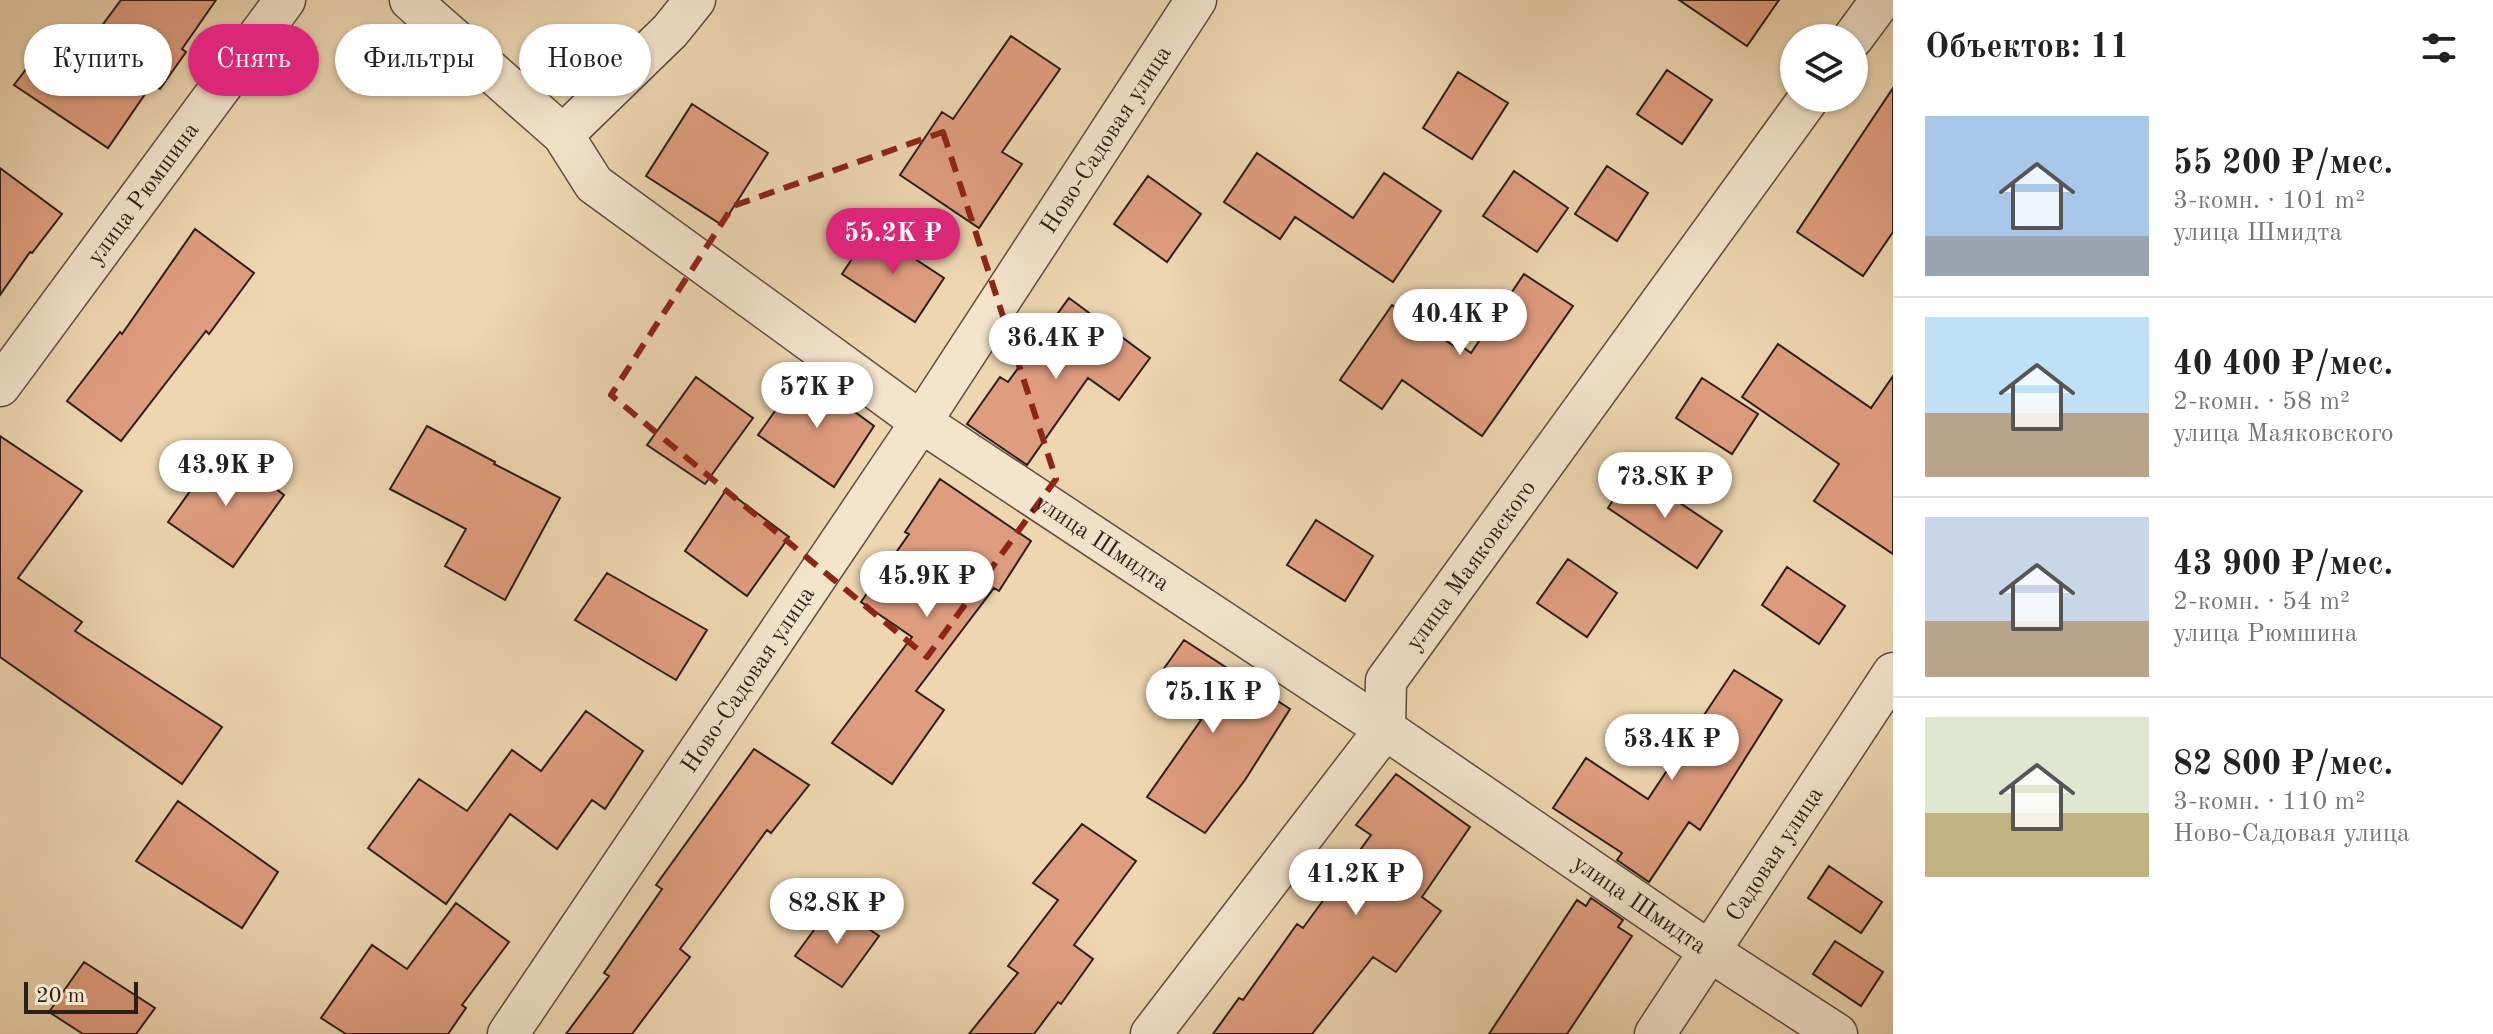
<!DOCTYPE html>
<html lang="ru">
<meta charset="utf-8">
<style>
body{margin:0;font-family:"Old Standard TT",serif;background:#f6f6f6;color:#222;height:100vh;display:flex;flex-direction:column;font-size:30px;white-space:nowrap}
*{box-sizing:border-box;margin:0}
p{font-size:26px;color:#767676}
.icon{flex:none;width:44px;height:44px;fill:none;stroke:currentColor;stroke-width:2;stroke-linecap:round;stroke-linejoin:round}
.map{position:relative;flex:1;overflow:hidden}
.sheet{display:flex;flex-direction:column;background:#fff;width:600px}
.sheet>*{flex:none}
.guide{position:absolute;left:24px;top:24px;width:760px;height:72px;display:flex;gap:16px}
.fabs{position:absolute;left:1780px;top:24px;display:grid;gap:16px}
.fabs a{display:grid;place-items:center;width:88px;height:88px;border-radius:50%;background:#fff;box-shadow:0 2px 6px #0004;font-size:40px}
.scale{position:absolute;left:24px;bottom:20px;width:114px;box-sizing:border-box;padding-left:8px;border:4px solid #2c1f19;border-top:0;font-size:22px;line-height:28px;white-space:nowrap;color:#2c1f19;-webkit-text-stroke:6px #f3e4cc;paint-order:stroke}
.price{position:absolute;translate:-50% -68px;padding:0 18px;border-radius:28px;background:#fff;color:#222;font-size:26px;line-height:52px;filter:drop-shadow(0 2px 4px #0008)}
.price::after{content:'';position:absolute;left:50%;top:48px;width:24px;height:18px;margin-left:-12px;background:inherit;clip-path:polygon(0 0,100% 0,50% 100%)}
.price.on{background:#db2777;color:#fff}
ul{padding:0;list-style:none}
li{display:flex;align-items:center;gap:24px;height:200px;padding:0 32px}
li+li{border-top:2px solid #e0e0e0}
li span{display:grid;place-items:center;flex:none;width:224px;height:160px;border-radius:0px;color:#555}
li>.icon{margin-inline-start:auto}
span .icon{width:96px;height:96px;fill:#fffc;stroke-width:1}
li b{font-size:34px}
h2{display:flex;justify-content:space-between;align-items:center;height:96px;padding:0 32px;font-size:34px}
.chip{padding:0 28px;border-radius:36px;background:#fff;box-shadow:0 2px 6px #0004;font-size:28px;line-height:72px}
.chip.on{background:#db2777;color:#fff}
main{display:flex;flex:1;min-height:0}
.map>svg:first-child{display:block}
.building{fill:#df9d7f;stroke:#2c1f19;stroke-width:2}
.lines{fill:none;stroke-linecap:round;stroke-linejoin:round}
.minor-casing{stroke:#5c4d3f;stroke-width:43}
.minor{stroke:#f3e4cc;stroke-width:40}
.marked{fill:none;stroke:#8f2418;stroke-width:6;stroke-dasharray:16 10;stroke-linejoin:round}
.labels{text-anchor:middle;stroke-width:7;stroke-linejoin:round;paint-order:stroke}
.street-label{font-size:24px;fill:#2c1f19;stroke:#f3e4cc}
</style>
<main>
<div class="map">
<svg width="1893" height="1034" viewBox="0 0 1893 1034">
<rect width="100%" height="100%" fill="#edd6b0"/>
<filter id="stains"><feTurbulence type="fractalNoise" baseFrequency=".0025" numOctaves="4"/><feColorMatrix values="0 0 0 0 .2 0 0 0 0 .09 0 0 0 0 .02 0 0 0 .5 -.17"/></filter>
<radialGradient id="worn" r=".72"><stop offset=".6" stop-color="#630" stop-opacity="0"/><stop offset="1" stop-color="#630" stop-opacity=".3"/></radialGradient>
<path class="building" d="M 121,0 L 216,0 L 182,49 L 186,52 L 160,89 L 152,84 L 108,148 L 14,85 L 55,31 L 83,51 Z
M 1679,0 L 1779,0 L 1747,46 Z
M 1011,36 L 1060,69 L 1002,152 L 1022,164 L 979,228 L 900,175 L 942,112 L 953,119 Z
M 1667,70 L 1712,100 L 1682,144 L 1637,114 Z
M 1458,72 L 1508,103 L 1472,159 L 1423,128 Z
M 1893,88 L 1893,232 L 1863,276 L 1797,232 Z
M 692,104 L 768,153 L 722,225 L 646,176 Z
M 1257,153 L 1353,218 L 1384,173 L 1441,211 L 1393,282 L 1295,217 L 1280,239 L 1224,202 Z
M 1607,166 L 1648,193 L 1617,241 L 1575,214 Z
M 0,168 L 62,214 L 32,253 L 30,252 L 0,295 Z
M 1514,171 L 1568,208 L 1537,252 L 1483,216 Z
M 1148,176 L 1201,214 L 1167,262 L 1114,224 Z
M 195,229 L 254,273 L 209,334 L 206,331 L 121,441 L 67,401 L 120,332 L 122,334 Z
M 871,230 L 944,278 L 915,322 L 842,274 Z
M 1524,274 L 1573,306 L 1482,436 L 1402,380 L 1382,409 L 1340,380 L 1392,305 L 1457,348 L 1460,345 L 1471,353 Z
M 1069,298 L 1150,358 L 1119,400 L 1088,378 L 1027,465 L 967,424 L 1000,377 L 1008,382 Z
M 1778,344 L 1871,408 L 1893,376 L 1893,554 L 1814,501 L 1839,464 L 1742,397 Z
M 802,373 L 874,426 L 834,487 L 758,435 Z
M 696,377 L 753,418 L 705,484 L 647,445 Z
M 1702,378 L 1758,414 L 1732,454 L 1676,418 Z
M 427,426 L 495,462 L 494,464 L 560,498 L 505,600 L 445,566 L 466,529 L 390,489 Z
M 0,436 L 82,491 L 18,578 L 82,622 L 75,631 L 222,727 L 182,784 L 0,657 Z
M 221,448 L 284,495 L 233,567 L 168,522 Z
M 1632,471 L 1722,531 L 1697,568 L 1608,508 Z
M 940,479 L 1031,541 L 999,591 L 994,588 L 916,691 L 944,710 L 892,784 L 832,743 L 912,637 L 861,602 L 909,534 L 905,532 Z
M 726,490 L 789,537 L 747,596 L 685,551 Z
M 1316,520 L 1373,556 L 1345,601 L 1287,565 Z
M 1568,559 L 1617,593 L 1587,637 L 1537,603 Z
M 1787,567 L 1845,606 L 1819,644 L 1762,605 Z
M 607,573 L 707,630 L 676,680 L 575,620 Z
M 1184,640 L 1290,709 L 1245,780 L 1205,833 L 1147,797 L 1201,720 L 1151,687 Z
M 1734,670 L 1782,700 L 1700,830 L 1689,822 L 1649,882 L 1617,860 L 1622,853 L 1553,808 L 1586,758 L 1648,799 Z
M 586,711 L 643,751 L 605,809 L 592,800 L 557,849 L 510,814 L 446,904 L 368,848 L 419,779 L 467,811 L 512,750 L 541,771 Z
M 754,749 L 809,785 L 771,833 L 767,830 L 680,949 L 690,957 L 632,1034 L 566,1034 L 609,976 L 604,973 L 662,889 L 656,885 Z
M 1396,774 L 1470,827 L 1422,897 L 1441,911 L 1396,972 L 1373,957 L 1312,1034 L 1213,1034 L 1239,998 L 1243,1000 L 1297,924 L 1303,928 L 1371,835 L 1356,825 Z
M 178,801 L 278,872 L 242,928 L 136,861 Z
M 1082,824 L 1136,861 L 1074,945 L 1093,959 L 1061,1004 L 1058,1002 L 1034,1034 L 969,1034 L 1018,973 L 1008,966 L 1058,900 L 1033,883 Z
M 1829,866 L 1882,902 L 1861,933 L 1808,898 Z
M 1591,898 L 1623,920 L 1618,927 L 1632,936 L 1567,1034 L 1489,1034 L 1577,900 L 1586,906 Z
M 456,903 L 509,942 L 462,1005 L 466,1008 L 448,1034 L 346,1034 L 321,1018 L 372,945 L 407,969 Z
M 833,904 L 879,936 L 842,987 L 795,956 Z
M 1835,941 L 1883,972 L 1861,1006 L 1813,974 Z
M 84,962 L 155,1008 L 136,1034 L 83,1034 L 49,1012 Z"/>
<g class="lines">
<g class="minor-casing">
<g id="minor">
<path id="s1" d="M 410,0 L 563,135 L 594,184 L 921,422 L 1385,729 L 1709,951 L 1837,1034"/>
<path d="M 1853,38 L 1881,0"/>
<path d="M 563,135 L 670,31 L 695,0"/>
<path id="s2" d="M 0,386 L 285,0"/>
<path id="s3" d="M 508,1034 L 921,422 L 1196,0"/>
<path id="s4" d="M 1151,1034 L 1385,729 L 1386,681 L 1809,98"/>
<path id="s5" d="M 1655,1034 L 1893,673"/>
</g>
</g>
<use href="#minor" class="minor"/>
</g>
<path class="marked" d="M 943,132 L 1056,479 L 927,657 L 611,395 L 733,206 Z"/>
<g class="labels">
<g class="street-label">
<text dy="8" stroke="none"><textPath href="#s3" startOffset="1076">Ново-Садовая улица</textPath></text>
<text dy="8" stroke="none"><textPath href="#s2" startOffset="240">улица Рюмшина</textPath></text>
<text dy="8" stroke="none"><textPath href="#s1" startOffset="884">улица Шмидта</textPath></text>
<text dy="8" stroke="none"><textPath href="#s4" startOffset="576">улица Маяковского</textPath></text>
<text dy="8" stroke="none"><textPath href="#s3" startOffset="428">Ново-Садовая улица</textPath></text>
<text dy="8" stroke="none"><textPath href="#s5" startOffset="216">Садовая улица</textPath></text>
<text dy="8" stroke="none"><textPath href="#s1" startOffset="1532">улица Шмидта</textPath></text>
</g>
</g>
<rect width="100%" height="100%" filter="url(#stains)"/>
<rect width="100%" height="100%" fill="url(#worn)"/>
</svg>
<div class="fabs">
<a><svg class="icon" aria-label="layers" viewBox="0 0 24 24"><path d="M12 4l9 5-9 5-9-5zM3 14l9 5 9-5"/></svg></a>
</div>
<div class="scale">20 m</div>
<b class="price on" style="left:893px;top:276px">55.2K ₽</b>
<b class="price" style="left:1460px;top:357px">40.4K ₽</b>
<b class="price" style="left:1056px;top:381px">36.4K ₽</b>
<b class="price" style="left:817px;top:430px">57K ₽</b>
<b class="price" style="left:226px;top:508px">43.9K ₽</b>
<b class="price" style="left:1665px;top:520px">73.8K ₽</b>
<b class="price" style="left:927px;top:619px">45.9K ₽</b>
<b class="price" style="left:1213px;top:735px">75.1K ₽</b>
<b class="price" style="left:1672px;top:782px">53.4K ₽</b>
<b class="price" style="left:1356px;top:917px">41.2K ₽</b>
<b class="price" style="left:837px;top:946px">82.8K ₽</b>
<div class="guide">
<a class="chip">Купить</a>
<a class="chip on">Снять</a>
<a class="chip">Фильтры</a>
<a class="chip">Новое</a>
</div>
</div>
<section class="sheet">
<h2>Объектов: 11<svg class="icon" aria-label="filters" viewBox="0 0 24 24"><path d="M4 7h16M4 17h16"/><circle cx="9" cy="7" r="2"/><circle cx="15" cy="17" r="2"/></svg></h2>
<ul>
<li><span style="background:linear-gradient(#a9c7e8 75%,#9aa5b1 0)"><svg class="icon" aria-label="home" viewBox="0 0 24 24"><path d="M3 11l9-7 9 7M6 9v11h12V9"/></svg></span><div><b>55 200 ₽/мес.</b><p>3-комн. · 101 m²</p><p>улица Шмидта</p></div></li>
<li><span style="background:linear-gradient(#bfe0f5 60%,#b9a48a 0)"><svg class="icon" aria-label="home" viewBox="0 0 24 24"><path d="M3 11l9-7 9 7M6 9v11h12V9"/></svg></span><div><b>40 400 ₽/мес.</b><p>2-комн. · 58 m²</p><p>улица Маяковского</p></div></li>
<li><span style="background:linear-gradient(#c9d6e8 65%,#b9a48a 0)"><svg class="icon" aria-label="home" viewBox="0 0 24 24"><path d="M3 11l9-7 9 7M6 9v11h12V9"/></svg></span><div><b>43 900 ₽/мес.</b><p>2-комн. · 54 m²</p><p>улица Рюмшина</p></div></li>
<li><span style="background:linear-gradient(#dfe7d0 60%,#c2b280 0)"><svg class="icon" aria-label="home" viewBox="0 0 24 24"><path d="M3 11l9-7 9 7M6 9v11h12V9"/></svg></span><div><b>82 800 ₽/мес.</b><p>3-комн. · 110 m²</p><p>Ново-Садовая улица</p></div></li>
</ul>
</section>
</main>
